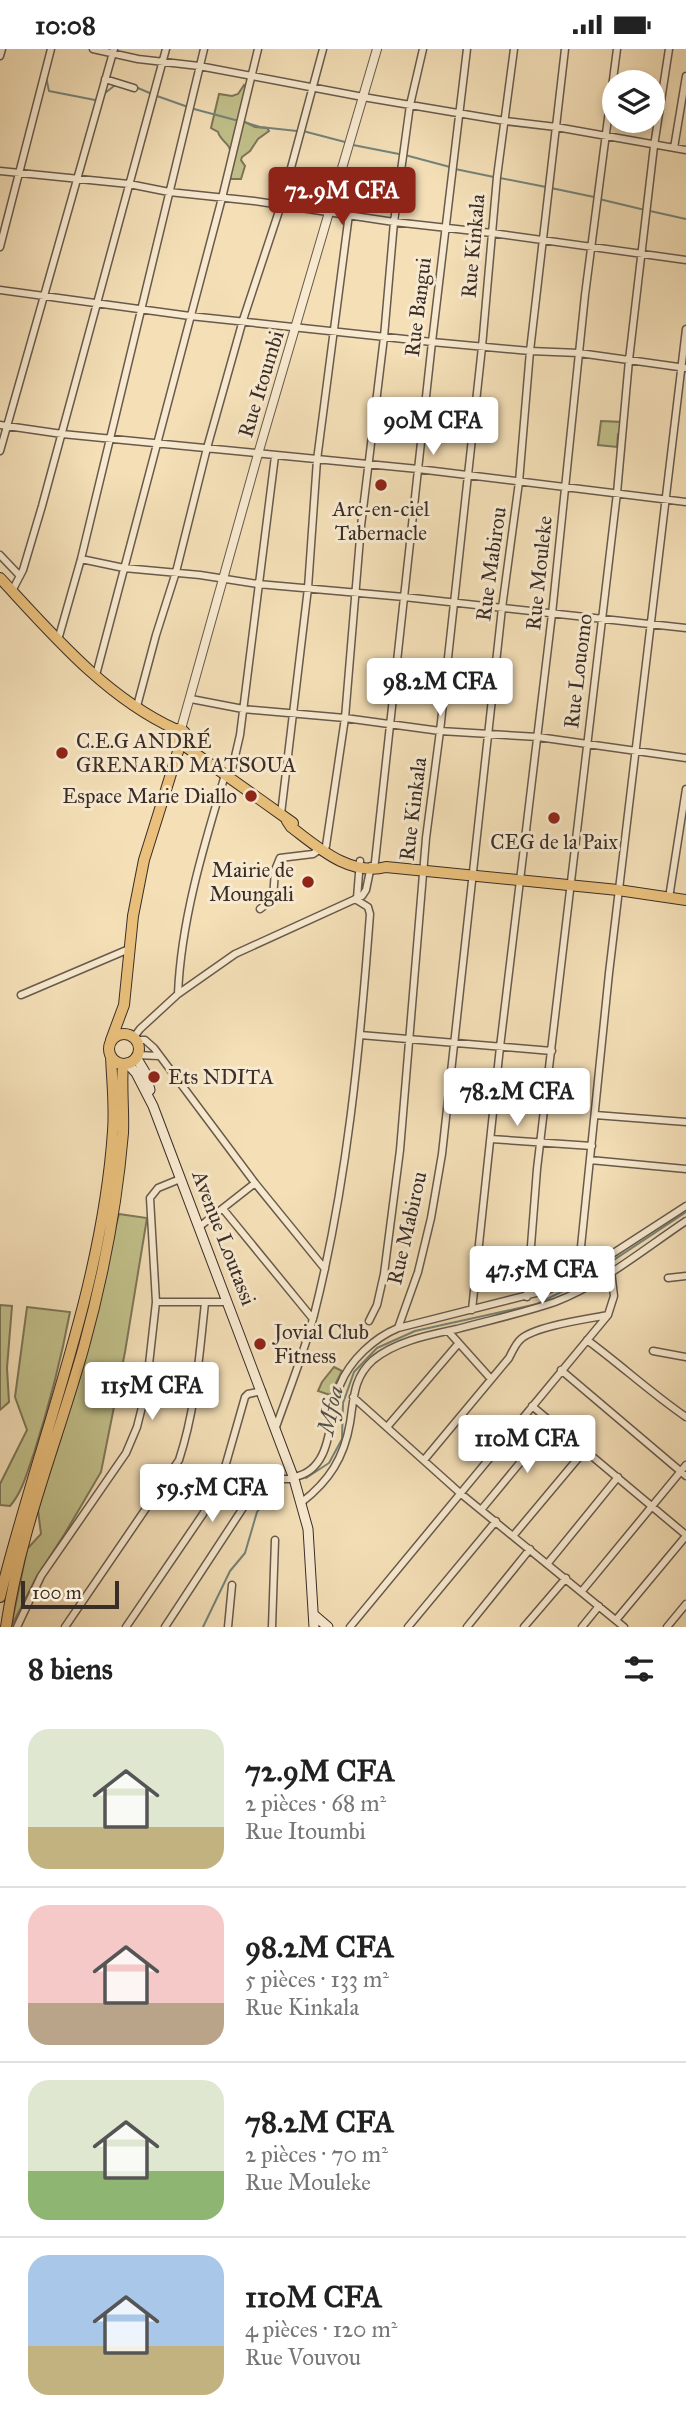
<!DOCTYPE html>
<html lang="fr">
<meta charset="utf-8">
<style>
body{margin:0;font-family:"IM FELL Great Primer",serif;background:#f6f6f6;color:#222;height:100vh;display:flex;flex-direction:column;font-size:26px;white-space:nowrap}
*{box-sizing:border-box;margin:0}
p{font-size:23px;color:#767676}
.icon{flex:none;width:38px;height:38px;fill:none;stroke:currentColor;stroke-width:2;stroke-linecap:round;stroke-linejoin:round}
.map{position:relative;height:1578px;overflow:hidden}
.details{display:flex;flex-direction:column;background:#fff;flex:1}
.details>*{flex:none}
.controls{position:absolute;left:602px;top:21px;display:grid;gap:14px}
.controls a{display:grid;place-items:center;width:63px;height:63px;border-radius:50%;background:#fff;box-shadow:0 4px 10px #0003;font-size:35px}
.scale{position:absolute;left:21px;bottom:18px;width:98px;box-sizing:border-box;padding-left:7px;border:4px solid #392d28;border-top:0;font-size:19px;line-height:24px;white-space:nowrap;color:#392d28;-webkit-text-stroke:5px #f8ead0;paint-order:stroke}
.price{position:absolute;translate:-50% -60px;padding:0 16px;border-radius:7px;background:#fff;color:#222;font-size:23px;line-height:46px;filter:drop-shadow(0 2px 4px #0008)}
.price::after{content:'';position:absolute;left:50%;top:42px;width:21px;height:16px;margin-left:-10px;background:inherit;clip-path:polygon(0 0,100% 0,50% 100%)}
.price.selected{background:#8f2418;color:#fff}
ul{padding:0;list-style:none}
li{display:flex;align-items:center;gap:21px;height:175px;padding:0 28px}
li+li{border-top:2px solid #e0e0e0}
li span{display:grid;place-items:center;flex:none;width:196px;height:140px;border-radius:21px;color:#555}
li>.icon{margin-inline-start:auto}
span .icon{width:84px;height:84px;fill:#fffc;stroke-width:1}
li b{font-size:30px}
h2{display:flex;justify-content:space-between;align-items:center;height:84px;padding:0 28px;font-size:30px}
.status{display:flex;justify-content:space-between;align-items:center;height:49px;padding:0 35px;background:#fff;direction:ltr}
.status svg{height:19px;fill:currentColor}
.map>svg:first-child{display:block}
.green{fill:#c1c08a;stroke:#7d7659;stroke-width:2}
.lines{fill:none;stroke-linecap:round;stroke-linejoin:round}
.stream{stroke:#74837a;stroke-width:2}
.minor-casing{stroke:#685a4c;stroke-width:9}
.tertiary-casing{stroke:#685a4c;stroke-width:10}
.secondary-casing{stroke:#392d28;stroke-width:11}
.primary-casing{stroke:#392d28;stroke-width:12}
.minor{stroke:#f8ead0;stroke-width:6}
.tertiary{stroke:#f8ead0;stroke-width:8}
.secondary{stroke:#f8ead0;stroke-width:9}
.primary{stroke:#eac07c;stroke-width:10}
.poi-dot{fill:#8f2418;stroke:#f8ead0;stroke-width:2.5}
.labels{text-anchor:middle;stroke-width:6;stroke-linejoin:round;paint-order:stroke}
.street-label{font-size:21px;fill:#392d28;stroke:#f8ead0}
.poi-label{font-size:21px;fill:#392d28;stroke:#f8ead0;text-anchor:start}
.water-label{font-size:23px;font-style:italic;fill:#52514a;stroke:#f8ead0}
</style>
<div class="status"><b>10:08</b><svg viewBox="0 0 49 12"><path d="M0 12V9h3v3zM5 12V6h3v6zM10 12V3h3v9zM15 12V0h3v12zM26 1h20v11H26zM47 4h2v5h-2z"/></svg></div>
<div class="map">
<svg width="686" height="1578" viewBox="0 0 686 1578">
<rect width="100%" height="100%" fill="#f4dfb7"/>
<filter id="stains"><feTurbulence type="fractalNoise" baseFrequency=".00286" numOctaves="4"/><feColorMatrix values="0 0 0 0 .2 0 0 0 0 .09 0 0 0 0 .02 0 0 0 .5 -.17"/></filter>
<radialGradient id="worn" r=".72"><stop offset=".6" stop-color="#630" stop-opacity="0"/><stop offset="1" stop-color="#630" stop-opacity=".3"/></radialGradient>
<path class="green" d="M 244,36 L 246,39 L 239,70 L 255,78 L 267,79 L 269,82 L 258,90 L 250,102 L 242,108 L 241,111 L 245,117 L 241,130 L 230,130 C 231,120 233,108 229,98 C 225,92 220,90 218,83 L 211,79 L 219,45 L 232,47 L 238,45 Z
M 601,372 L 623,373 L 622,384 L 618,385 L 617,398 L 598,396 Z
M 119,1165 L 147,1169 L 125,1303 L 101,1423 L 64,1486 L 36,1529 L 11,1578 L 27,1500 L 41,1485 L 38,1461 Z
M 0,1256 L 12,1257 L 7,1319 L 9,1353 L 0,1361 Z
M 27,1258 L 70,1263 C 61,1311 49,1357 34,1404 C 27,1423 23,1442 10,1457 L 0,1456 L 0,1435 L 27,1381 L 15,1348 Z
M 334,1318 L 342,1322 L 330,1346 L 318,1342 L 322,1333 Z"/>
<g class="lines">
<path class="stream" d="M 46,28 L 49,42 L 95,51 L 98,49
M 138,39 L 152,45
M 105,44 L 114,37 L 118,37
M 157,47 L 188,58
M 194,60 L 239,72
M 244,73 L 260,78 L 297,82
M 303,82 L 345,93
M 353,96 L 399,105
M 405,106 L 450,118
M 455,120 L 494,128
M 500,129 L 546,138
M 551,139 L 594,148
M 599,150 L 645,161
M 650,162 L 686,170
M 306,1429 L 329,1414 L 342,1390 L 343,1354 L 354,1323 L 377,1299 L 415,1282 L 537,1255 L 579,1234 L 686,1163
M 203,1578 L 230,1522 L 245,1504 L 257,1463 L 278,1436"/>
<g class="minor-casing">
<path id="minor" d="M 93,0 L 138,10 L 199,17 L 363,48 L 505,72 L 556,78 L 686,101
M 0,7 L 2,0
M 105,30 L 134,39
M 674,99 L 686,27
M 0,122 L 129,135 L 169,143 L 254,152 L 394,173 L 492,184 L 686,211
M 0,198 L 51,0
M 0,241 L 190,267 L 432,293 L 530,302 L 579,304 L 686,319
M 0,376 L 62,385 L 418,420 L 686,453
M 0,402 L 114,0
M 0,506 L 20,527
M 81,510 L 124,519 L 200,526 L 258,535 L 404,548 L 686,579
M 12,542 L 23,521 L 42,457 L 166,0
M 58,591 L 81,510 L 204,0
M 96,626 L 222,149 L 258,0
M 191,650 L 243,660 L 345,669 L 440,682 L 538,688 L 686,709
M 137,657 L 156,586 L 176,523 L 207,399 L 243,271 L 281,156 L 323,0
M 230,729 L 240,686 L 275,407
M 281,765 L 308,539 L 317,411 L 349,165
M 326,797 L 345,669 L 361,477 L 384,288 L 394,173 L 410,56 L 423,0
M 375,813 L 432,293 L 467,0
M 357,849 L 360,812
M 669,849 L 686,740
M 260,860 L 273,850 L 275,821 L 280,809 L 313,805 L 320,800
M 178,945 C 181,871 204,796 225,726
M 21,946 L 129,900
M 360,986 L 552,1002
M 134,988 L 140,980 L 178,945 L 235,905 L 362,847 L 366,841 L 371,817
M 136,991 L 145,991 L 154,999 L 255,1134 L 325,1220
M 137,1006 L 159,1007
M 595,1066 L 686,1073
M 491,1090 L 592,1097
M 590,1111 L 686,1120
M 223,1160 L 313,1270
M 199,1178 L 255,1134
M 578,1227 L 609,924 L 686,280
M 668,1229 L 686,1227
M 527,1248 L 537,1120 L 617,444 L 629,311 L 654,97 L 669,0
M 156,1253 L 227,1253
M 472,1261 L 500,998 L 552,565 L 585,246 L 617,0
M 369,1272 L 377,1256 L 384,1225 L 400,1101 L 426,789 L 440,682 L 482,298 L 497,128 L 514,0
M 398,1279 L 418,1223 L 431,1169 L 442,1105 L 502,559 L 519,433 L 530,302 L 565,0
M 448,1282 L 491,1330
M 587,1291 C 621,1316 651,1344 686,1368
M 653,1302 L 686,1308
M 561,1321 L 686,1427
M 353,1348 L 460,1444 L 624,1578
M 532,1357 L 686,1486
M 276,1378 C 289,1341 304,1304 314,1266 C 347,1136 360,999 370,865 L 368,858 L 355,850
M 387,1378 L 458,1295
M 424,1411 L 509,1309 C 512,1303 516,1294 521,1290 C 535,1277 588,1270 608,1266
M 294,1428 C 335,1421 328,1364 340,1336 C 350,1311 374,1289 398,1279 L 548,1241 L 578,1227 L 686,1157
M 302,1453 C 329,1432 344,1409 350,1374 C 354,1349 353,1329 373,1311 C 396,1292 429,1286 457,1280 C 490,1271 523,1264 555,1253 C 602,1235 644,1200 686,1172
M 481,1461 L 552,1375
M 513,1487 L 585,1401
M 548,1514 L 618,1428
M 582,1542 L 686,1416
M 616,1571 L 686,1487
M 17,1578 L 41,1527 L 126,1404 L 137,1378 L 146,1342 L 156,1253 L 150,1149 L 158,1139 L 180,1130
M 65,1578 L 179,1411 C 196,1359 199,1308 205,1254
M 126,1578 L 203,1465 L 223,1425 L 245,1348 L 248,1345 L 262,1342
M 165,1578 L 260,1433 L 265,1430 L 294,1430
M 228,1578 L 232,1536
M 272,1578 L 275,1491
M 350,1578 L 608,1266 L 614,1247 L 611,1222
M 408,1578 L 496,1472
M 467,1578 L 530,1500
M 524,1578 L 566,1529
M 582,1578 L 599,1557
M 667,1578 L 686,1555"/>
</g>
<g class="tertiary-casing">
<path id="tertiary" d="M 181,680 L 258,405 L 377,0"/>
</g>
<g class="secondary-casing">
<path id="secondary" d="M 136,1008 L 145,1023 L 150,1041
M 127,1014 L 136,1024 L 153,1057 L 294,1430 L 308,1480 L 314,1578
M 314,1566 L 328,1578"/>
</g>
<g class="primary-casing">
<path id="primary" d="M 0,529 C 51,584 105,648 175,680
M170 688a8 8 0 1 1 16 0a8 8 0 1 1-16 0Z
M 182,695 L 293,774
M 287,772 L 291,778 C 319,799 349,827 386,818 L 618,841 L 686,851
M109 1000a15 15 0 1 1 30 0a15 15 0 1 1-30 0Z
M 111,991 L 124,956 L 133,867 L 144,811 L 180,696
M 0,1548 C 38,1393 102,1243 113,1082 C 115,1058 112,1032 111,1007
M 6,1578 C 20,1481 58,1391 84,1297 C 103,1228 117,1155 123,1084 C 124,1061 121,1038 123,1015"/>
</g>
<use href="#minor" class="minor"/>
<use href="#tertiary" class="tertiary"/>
<use href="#secondary" class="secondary"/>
<use href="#primary" class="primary"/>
</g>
<g class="poi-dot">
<circle cx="381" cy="436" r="7"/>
<circle cx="62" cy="704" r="7"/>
<circle cx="251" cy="747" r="7"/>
<circle cx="554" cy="769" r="7"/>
<circle cx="308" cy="833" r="7"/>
<circle cx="154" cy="1028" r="7"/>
<circle cx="260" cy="1295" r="7"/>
</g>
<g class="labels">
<g class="street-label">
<text transform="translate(473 197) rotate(-85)" y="7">Rue Kinkala</text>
<text transform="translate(418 258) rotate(-83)" y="7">Rue Bangui</text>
<text transform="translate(261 335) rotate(-73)" y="7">Rue Itoumbi</text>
<text transform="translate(491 515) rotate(-82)" y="7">Rue Mabirou</text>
<text transform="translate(539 524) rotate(-84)" y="7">Rue Mouleke</text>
<text transform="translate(578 622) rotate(-83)" y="7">Rue Louomo</text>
<text transform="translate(413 760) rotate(-83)" y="7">Rue Kinkala</text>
<text transform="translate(407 1179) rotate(-77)" y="7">Rue Mabirou</text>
<text transform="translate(224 1189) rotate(69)" y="7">Avenue Loutassi</text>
</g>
<g class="poi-label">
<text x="381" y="467" text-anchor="middle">Arc-en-ciel<tspan x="381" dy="24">Tabernacle</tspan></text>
<text x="76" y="699">C.E.G ANDRÉ<tspan x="76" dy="24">GRENARD MATSOUA</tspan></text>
<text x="237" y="754" text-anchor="end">Espace Marie Diallo</text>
<text x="554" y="800" text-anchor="middle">CEG de la Paix</text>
<text x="294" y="828" text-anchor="end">Mairie de<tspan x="294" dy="24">Moungali</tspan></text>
<text x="168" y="1035">Ets NDITA</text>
<text x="274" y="1290">Jovial Club<tspan x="274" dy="24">Fitness</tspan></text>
</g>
<g class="water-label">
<text transform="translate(330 1361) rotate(-78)" y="8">Mfoa</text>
</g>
</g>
<rect width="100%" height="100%" filter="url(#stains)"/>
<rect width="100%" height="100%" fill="url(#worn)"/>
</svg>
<div class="controls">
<a><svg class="icon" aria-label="layers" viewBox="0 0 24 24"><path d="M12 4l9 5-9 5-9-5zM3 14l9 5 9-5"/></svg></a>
</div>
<div class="scale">100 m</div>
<b class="price selected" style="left:342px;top:178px">72.9M CFA</b>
<b class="price" style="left:433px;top:408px">90M CFA</b>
<b class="price" style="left:440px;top:669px">98.2M CFA</b>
<b class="price" style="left:517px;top:1079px">78.2M CFA</b>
<b class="price" style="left:542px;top:1257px">47.5M CFA</b>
<b class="price" style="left:152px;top:1373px">115M CFA</b>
<b class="price" style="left:527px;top:1426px">110M CFA</b>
<b class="price" style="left:212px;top:1475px">59.5M CFA</b>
</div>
<section class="details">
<h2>8 biens<svg class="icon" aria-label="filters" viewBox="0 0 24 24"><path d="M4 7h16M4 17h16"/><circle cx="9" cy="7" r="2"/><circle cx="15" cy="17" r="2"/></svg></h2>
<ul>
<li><span style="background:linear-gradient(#dfe7d0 70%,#c2b280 0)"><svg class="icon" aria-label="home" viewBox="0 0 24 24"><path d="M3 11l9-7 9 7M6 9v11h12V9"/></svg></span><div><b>72.9M CFA</b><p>2 pièces · 68 m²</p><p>Rue Itoumbi</p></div></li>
<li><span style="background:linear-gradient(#f6c9c9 70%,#b9a48a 0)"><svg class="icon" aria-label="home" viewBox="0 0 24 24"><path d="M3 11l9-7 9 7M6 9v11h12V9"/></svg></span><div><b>98.2M CFA</b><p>5 pièces · 133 m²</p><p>Rue Kinkala</p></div></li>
<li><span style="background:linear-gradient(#dfe7d0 65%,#8fb573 0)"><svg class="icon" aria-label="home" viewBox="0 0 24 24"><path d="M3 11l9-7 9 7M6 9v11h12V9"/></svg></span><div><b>78.2M CFA</b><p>2 pièces · 70 m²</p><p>Rue Mouleke</p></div></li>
<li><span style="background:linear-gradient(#a9c7e8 65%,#c2b280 0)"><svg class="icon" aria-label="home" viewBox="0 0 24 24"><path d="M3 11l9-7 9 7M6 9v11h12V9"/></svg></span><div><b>110M CFA</b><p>4 pièces · 120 m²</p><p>Rue Vouvou</p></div></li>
</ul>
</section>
